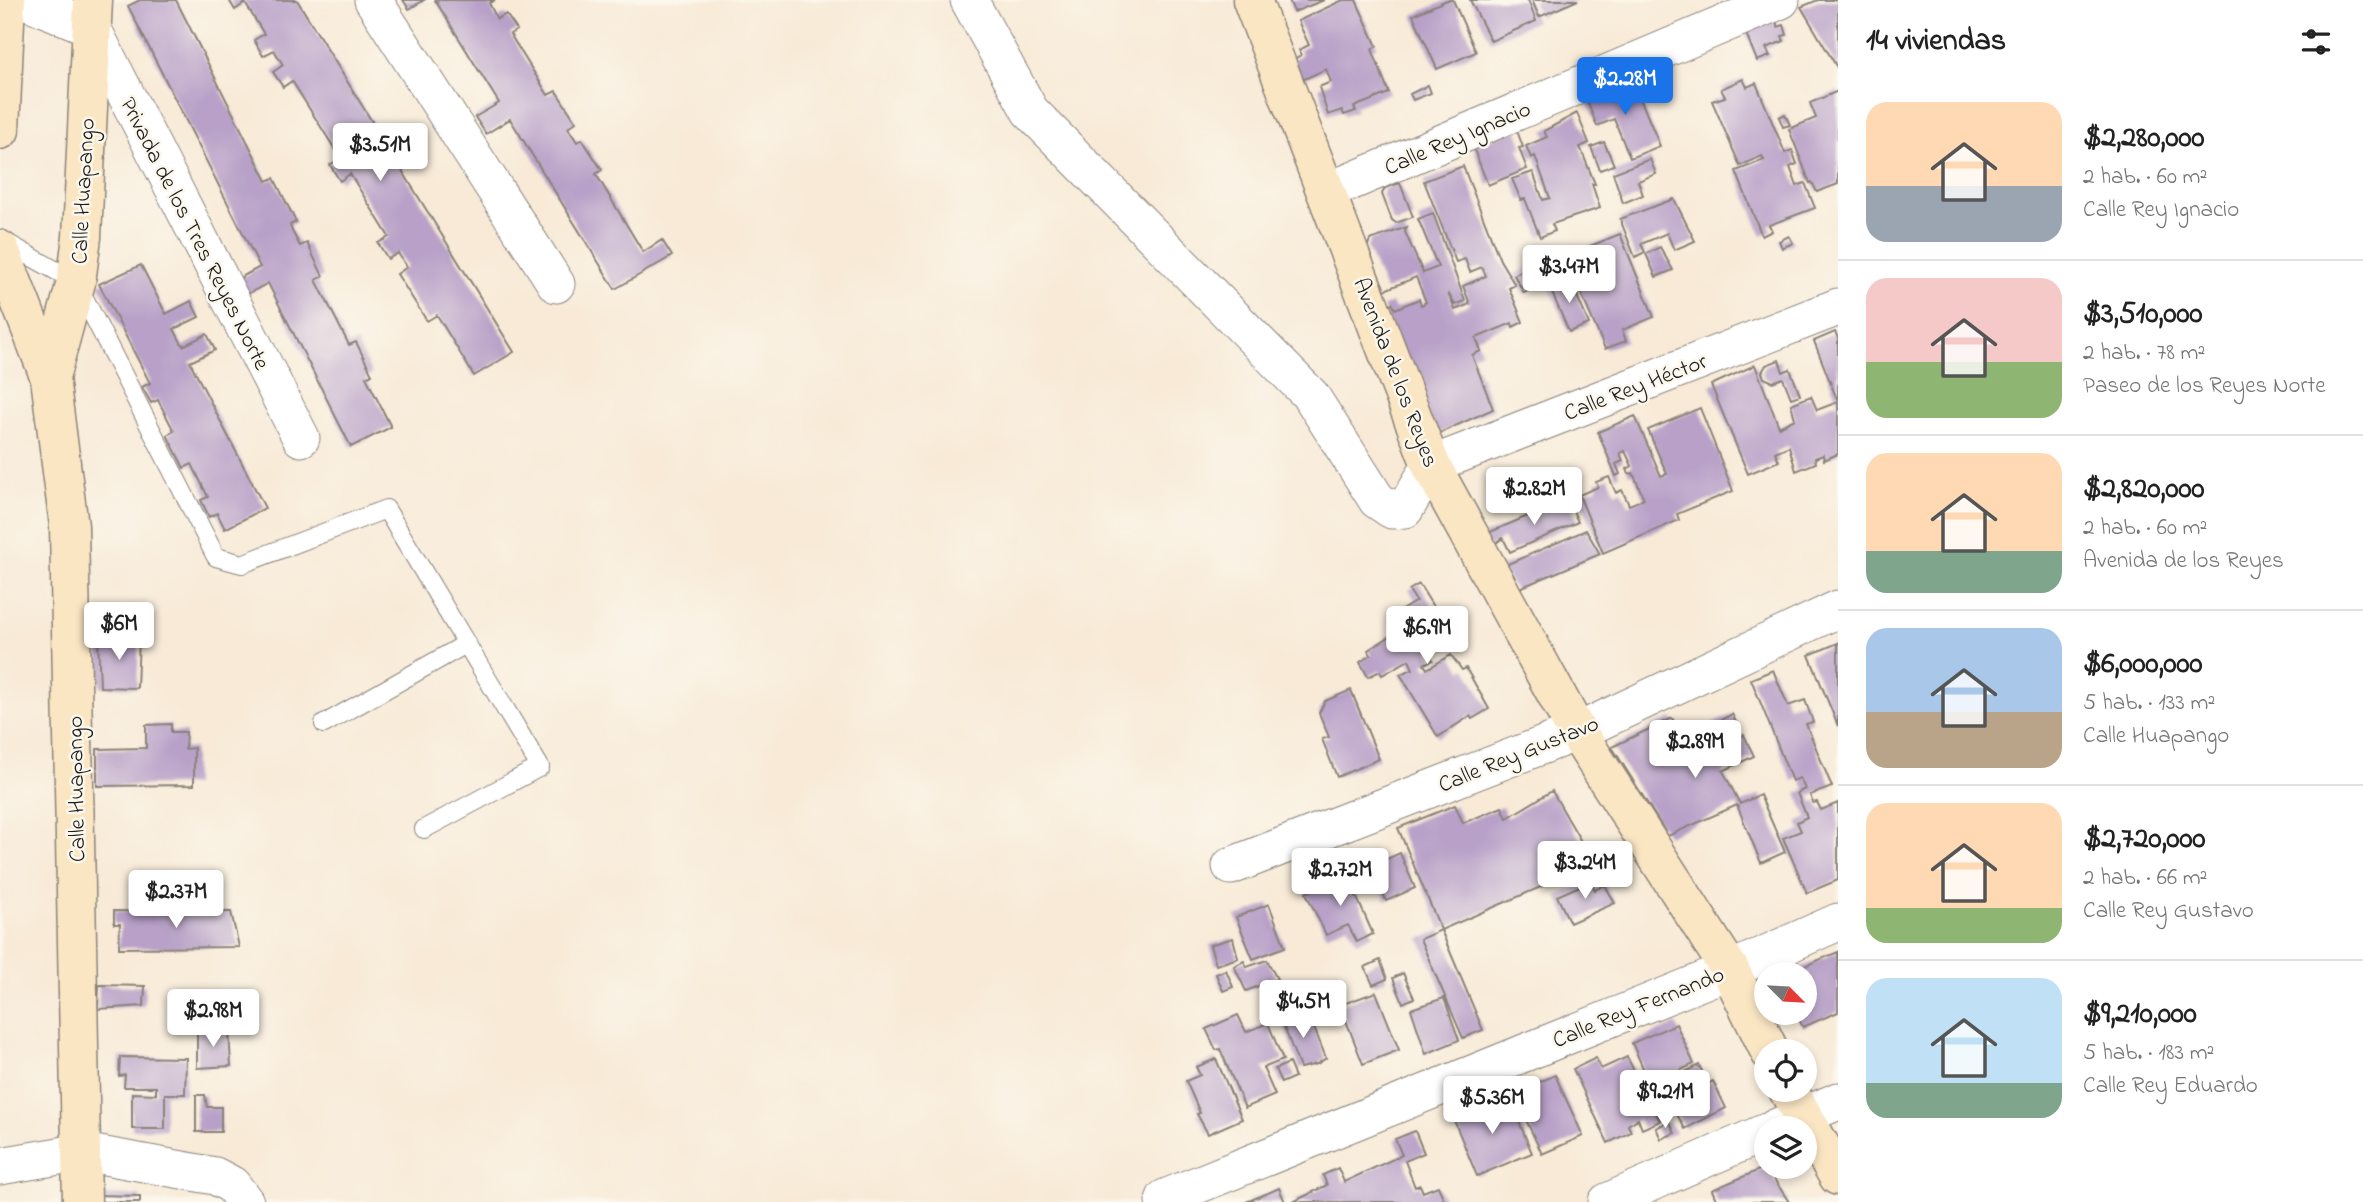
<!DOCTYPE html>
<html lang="es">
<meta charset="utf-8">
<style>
body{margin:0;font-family:"Indie Flower",sans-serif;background:#f6f6f6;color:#222;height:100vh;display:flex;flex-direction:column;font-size:26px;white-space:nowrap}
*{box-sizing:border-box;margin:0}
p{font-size:23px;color:#767676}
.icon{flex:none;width:38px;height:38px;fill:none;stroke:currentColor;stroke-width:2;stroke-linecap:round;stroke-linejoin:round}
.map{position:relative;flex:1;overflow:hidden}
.sheet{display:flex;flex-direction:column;background:#fff;width:525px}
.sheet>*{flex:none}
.needle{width:46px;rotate:114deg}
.buttons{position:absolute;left:1754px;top:962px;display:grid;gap:14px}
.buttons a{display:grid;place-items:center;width:63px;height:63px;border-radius:50%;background:#fff;box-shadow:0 4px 10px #0003;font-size:35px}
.price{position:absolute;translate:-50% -60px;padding:0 16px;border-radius:7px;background:#fff;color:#222;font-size:23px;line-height:46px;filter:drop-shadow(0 2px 4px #0008)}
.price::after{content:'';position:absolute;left:50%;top:42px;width:21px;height:16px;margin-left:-10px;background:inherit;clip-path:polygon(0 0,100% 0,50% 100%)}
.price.active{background:#1a73e8;color:#fff}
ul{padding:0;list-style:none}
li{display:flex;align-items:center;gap:21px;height:175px;padding:0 28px}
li+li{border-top:2px solid #e0e0e0}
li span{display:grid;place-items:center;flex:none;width:196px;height:140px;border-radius:21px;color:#555}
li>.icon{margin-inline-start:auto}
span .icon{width:84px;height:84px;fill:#fffc;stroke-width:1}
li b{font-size:30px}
h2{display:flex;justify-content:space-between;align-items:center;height:84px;padding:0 28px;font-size:30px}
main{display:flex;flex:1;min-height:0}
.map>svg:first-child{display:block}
.building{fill:#b8a0c8}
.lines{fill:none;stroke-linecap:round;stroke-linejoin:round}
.service-casing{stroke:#8a837a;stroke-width:20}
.minor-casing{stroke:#8a837a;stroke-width:39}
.secondary-casing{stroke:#8a837a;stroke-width:41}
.service{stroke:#fff;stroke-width:18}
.minor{stroke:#fff;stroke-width:37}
.secondary{stroke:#fbe6c4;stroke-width:38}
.labels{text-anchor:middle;stroke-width:5;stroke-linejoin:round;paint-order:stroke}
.street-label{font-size:23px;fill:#1c1c1c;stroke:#fbf7ec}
</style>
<main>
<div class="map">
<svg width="1838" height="1202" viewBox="0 0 1838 1202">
<rect width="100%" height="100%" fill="#fbf7ec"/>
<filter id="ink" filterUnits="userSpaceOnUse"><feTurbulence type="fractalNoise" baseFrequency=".0143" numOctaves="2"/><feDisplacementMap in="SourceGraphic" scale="14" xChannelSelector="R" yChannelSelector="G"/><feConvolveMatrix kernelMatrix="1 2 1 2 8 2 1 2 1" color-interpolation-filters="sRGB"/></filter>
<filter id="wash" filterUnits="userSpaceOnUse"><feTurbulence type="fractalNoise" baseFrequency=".00686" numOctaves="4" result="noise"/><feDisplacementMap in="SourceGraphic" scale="28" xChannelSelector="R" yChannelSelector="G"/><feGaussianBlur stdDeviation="1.57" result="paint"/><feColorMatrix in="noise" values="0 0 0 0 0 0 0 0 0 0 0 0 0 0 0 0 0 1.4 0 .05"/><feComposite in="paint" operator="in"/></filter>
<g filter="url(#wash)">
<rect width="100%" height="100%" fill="#f8ead7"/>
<g id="blocks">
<path class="building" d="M 140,0 L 176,0 L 267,181 L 274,178 L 296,222 L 290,225 L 292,231 L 300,246 L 307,243 L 323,276 L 316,280 L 349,345 L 356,342 L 372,374 L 366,377 L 391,427 L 351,447 L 268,283 L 242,297 L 234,281 L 260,267 L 128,6 Z
M 229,0 L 297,0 L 514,352 L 474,376 L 437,315 L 427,321 L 397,274 L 407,267 L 398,253 L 388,259 L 378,243 L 389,237 L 360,190 L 350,174 L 340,181 L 330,165 L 340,158 L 331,143 L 292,81 L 283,87 L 273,72 L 283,65 L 274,50 L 263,56 L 254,40 L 264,34 L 245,3 L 235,10 Z
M 403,0 L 424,0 L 409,9 Z
M 435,0 L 495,0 L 489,3 L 497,19 L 506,14 L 517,30 L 510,34 L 548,95 L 556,91 L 576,122 L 568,128 L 577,142 L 582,139 L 602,170 L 596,174 L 643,252 L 662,240 L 672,256 L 615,289 L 510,119 L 486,134 L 475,117 L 499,103 Z
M 1289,0 L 1324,0 L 1294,12 Z
M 1343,0 L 1356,0 L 1377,46 L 1372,49 L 1389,93 L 1354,107 L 1356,111 L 1344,115 L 1342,110 L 1328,115 L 1319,87 L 1331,82 L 1326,69 L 1300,81 L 1292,60 L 1301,55 L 1299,50 L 1309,45 L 1298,21 Z
M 1447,0 L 1453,0 L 1476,52 L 1437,69 L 1413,15 Z
M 1470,0 L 1528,0 L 1536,21 L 1491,41 Z
M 1532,0 L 1578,0 L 1539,17 Z
M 1818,0 L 1838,0 L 1838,69 L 1801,7 Z
M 1775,18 L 1778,27 L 1784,25 L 1787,35 L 1782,36 L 1784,41 L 1766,48 L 1770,56 L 1757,61 L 1745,31 Z
M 1632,79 L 1660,146 L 1630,158 L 1614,119 L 1597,126 L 1586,98 Z
M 1743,79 L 1747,87 L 1756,83 L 1785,153 L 1792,150 L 1797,164 L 1790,167 L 1797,186 L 1805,183 L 1815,208 L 1769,225 L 1772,231 L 1762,236 L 1736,171 L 1764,160 L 1762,156 L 1740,166 L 1712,101 L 1725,97 L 1721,89 Z
M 1428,85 L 1431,93 L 1413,100 L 1410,94 Z
M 1838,91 L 1838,184 L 1817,192 L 1812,182 L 1810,183 L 1789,129 L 1816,118 L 1810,103 Z
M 1577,113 L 1589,143 L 1580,147 L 1595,184 L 1592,184 L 1600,208 L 1552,224 L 1555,231 L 1540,237 L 1525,199 L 1521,200 L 1512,179 L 1533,172 L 1543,200 L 1550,198 L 1535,156 L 1531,158 L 1526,146 L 1547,137 L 1544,131 Z
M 1785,114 L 1790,125 L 1783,127 L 1779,117 Z
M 1516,128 L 1523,147 L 1519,148 L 1527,169 L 1488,185 L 1473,147 Z
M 1604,142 L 1614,165 L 1600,170 L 1591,147 Z
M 1650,159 L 1656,174 L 1638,181 L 1643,195 L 1623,203 L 1613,173 Z
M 1463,166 L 1500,260 L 1515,285 L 1509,288 L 1523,322 L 1513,327 L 1512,323 L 1476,338 L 1481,351 L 1472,355 L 1493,409 L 1431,437 L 1383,306 L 1392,303 L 1395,309 L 1419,299 L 1421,305 L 1426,302 L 1416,277 L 1385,290 L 1367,248 L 1370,240 L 1407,227 L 1405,232 L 1423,273 L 1438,267 L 1418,219 L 1433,213 L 1465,301 L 1455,305 L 1448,293 L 1455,310 L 1470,304 L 1463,286 L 1486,276 L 1482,267 L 1470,272 L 1465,259 L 1456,262 L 1424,181 Z
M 1400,183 L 1413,217 L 1396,223 L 1392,220 L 1382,194 L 1385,188 Z
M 1674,199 L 1695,241 L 1674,250 L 1667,233 L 1641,244 L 1645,252 L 1635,257 L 1620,219 Z
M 1620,234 L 1654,317 L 1622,330 L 1626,341 L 1605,349 L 1565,256 Z
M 1789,236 L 1793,243 L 1782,248 L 1779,241 Z
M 1660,247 L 1673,270 L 1656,277 L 1646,254 Z
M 1557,252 L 1563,268 L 1539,276 L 1543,283 L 1524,293 L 1514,275 L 1533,264 L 1531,262 Z
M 141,265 L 166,314 L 191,301 L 199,317 L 174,329 L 183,346 L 207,334 L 215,350 L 190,362 L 265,508 L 225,529 L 217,513 L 209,517 L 201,500 L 208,497 L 192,464 L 184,468 L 167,435 L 174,431 L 158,400 L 151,403 L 142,387 L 150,383 L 99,284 Z
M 1569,277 L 1589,324 L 1569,332 L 1549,286 Z
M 1835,332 L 1838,338 L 1838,454 L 1824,460 L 1823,455 L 1815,458 L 1816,463 L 1796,471 L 1789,446 L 1775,452 L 1779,461 L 1748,474 L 1711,385 L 1755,365 L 1779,427 L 1795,419 L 1791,404 L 1811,396 L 1817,410 L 1838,402 L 1814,341 Z
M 1779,360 L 1783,372 L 1790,369 L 1800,395 L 1791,398 L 1783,378 L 1773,382 L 1764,378 L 1762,372 L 1766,365 Z
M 1700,408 L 1733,491 L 1677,514 L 1679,520 L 1603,553 L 1579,495 L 1598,487 L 1596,482 L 1609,477 L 1616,493 L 1622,490 L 1629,505 L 1644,499 L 1633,473 L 1629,474 L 1627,469 L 1632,466 L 1625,451 L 1620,453 L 1623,461 L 1616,464 L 1620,474 L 1616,476 L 1598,432 L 1635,416 L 1661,476 L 1667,474 L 1648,430 Z
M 1568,499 L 1578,522 L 1510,552 L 1503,538 L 1489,548 L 1481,536 Z
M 1586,530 L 1600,554 L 1515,590 L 1501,567 Z
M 1419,584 L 1452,637 L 1428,652 L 1433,660 L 1424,664 L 1427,669 L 1451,655 L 1462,670 L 1466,668 L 1489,709 L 1472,719 L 1470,716 L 1438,737 L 1400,674 L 1413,669 L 1409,660 L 1382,675 L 1380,671 L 1368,677 L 1360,662 L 1371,655 L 1368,650 L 1397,632 L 1389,618 L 1416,601 L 1409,590 Z
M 98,636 L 139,637 L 137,688 L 100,687 Z
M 1838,643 L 1838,726 L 1809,655 Z
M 1773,670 L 1788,706 L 1805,700 L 1813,722 L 1806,724 L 1832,787 L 1810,795 L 1813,803 L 1817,802 L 1821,810 L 1838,803 L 1838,880 L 1807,893 L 1783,838 L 1801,831 L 1797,822 L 1807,817 L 1797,793 L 1805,789 L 1800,778 L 1792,781 L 1751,679 Z
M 1351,690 L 1379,759 L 1337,777 L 1322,739 L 1329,737 L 1319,713 L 1325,701 Z
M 1732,714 L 1739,728 L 1734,731 L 1738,738 L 1744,735 L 1754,756 L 1723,771 L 1740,804 L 1760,795 L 1785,852 L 1761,863 L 1737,805 L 1668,836 L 1612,747 L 1672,718 L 1691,750 L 1707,740 L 1702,730 Z
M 171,724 L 171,732 L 186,732 L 185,749 L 194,748 L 194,785 L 97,786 L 97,749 L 146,748 L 146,725 Z
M 1552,791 L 1594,864 L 1441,930 L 1398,828 L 1455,805 L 1463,823 L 1502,807 L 1507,818 Z
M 1400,853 L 1415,888 L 1386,901 L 1371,866 Z
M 1346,873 L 1373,934 L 1357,942 L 1348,925 L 1326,935 L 1306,893 Z
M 1591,881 L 1595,890 L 1605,885 L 1615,903 L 1570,923 L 1557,896 Z
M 1269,904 L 1285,947 L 1253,959 L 1236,917 Z
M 114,911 L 231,912 L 239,947 L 119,948 L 120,924 L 114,924 Z
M 1441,930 L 1483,1030 L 1463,1038 L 1420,939 Z
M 1233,938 L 1238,958 L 1216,965 L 1210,945 Z
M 1838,952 L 1838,1012 L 1803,1027 L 1795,1013 L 1804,1013 L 1804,975 L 1783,975 Z
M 1267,960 L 1277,979 L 1246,991 L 1234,966 L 1244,961 L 1247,967 Z
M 1380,960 L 1387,979 L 1373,985 L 1365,967 Z
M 1226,970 L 1233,987 L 1223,991 L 1216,974 Z
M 1403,973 L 1414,998 L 1403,1003 L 1393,978 Z
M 99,985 L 145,986 L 144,1006 L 98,1009 Z
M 1376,992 L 1399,1050 L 1363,1064 L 1340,1005 Z
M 1444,998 L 1459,1040 L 1426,1054 L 1411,1009 Z
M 1289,1009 L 1294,1021 L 1309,1015 L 1326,1058 L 1317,1064 L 1300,1068 L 1279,1014 Z
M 1238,1015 L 1246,1032 L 1268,1023 L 1283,1060 L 1263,1068 L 1275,1095 L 1245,1108 L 1220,1049 L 1216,1050 L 1206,1029 Z
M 1676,1024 L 1694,1064 L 1650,1084 L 1632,1043 Z
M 229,1030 L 231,1066 L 197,1068 L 197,1031 Z
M 120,1057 L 186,1058 L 185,1094 L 165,1094 L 165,1129 L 132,1129 L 132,1093 L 156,1094 L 156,1087 L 124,1087 L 125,1075 L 119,1076 Z
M 1627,1057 L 1660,1121 L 1642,1129 L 1638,1119 L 1628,1125 L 1631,1132 L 1608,1143 L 1573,1069 L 1596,1058 L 1601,1069 Z
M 1216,1059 L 1242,1119 L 1208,1134 L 1197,1114 L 1200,1113 L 1186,1081 L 1200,1075 L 1196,1067 Z
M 1289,1063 L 1295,1077 L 1281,1083 L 1275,1069 Z
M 1699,1065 L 1708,1084 L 1713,1081 L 1726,1108 L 1685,1129 L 1660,1084 Z
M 1555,1075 L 1583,1136 L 1542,1154 L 1514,1094 Z
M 196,1095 L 205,1095 L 207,1107 L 221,1107 L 221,1132 L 196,1132 Z
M 1508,1095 L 1532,1153 L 1477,1176 L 1453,1118 Z
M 1669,1121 L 1675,1133 L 1661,1139 L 1656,1128 Z
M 1415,1131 L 1424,1153 L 1405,1161 L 1415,1187 L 1420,1185 L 1423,1192 L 1438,1186 L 1445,1202 L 1293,1202 L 1327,1185 L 1323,1175 L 1338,1168 L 1344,1182 L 1402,1155 L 1395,1139 Z
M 1766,1167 L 1789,1202 L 1717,1202 L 1712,1190 Z
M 1279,1188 L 1285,1202 L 1246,1202 L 1268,1193 Z
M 96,1195 L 140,1196 L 140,1202 L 96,1202 Z"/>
</g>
</g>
<g filter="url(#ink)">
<use href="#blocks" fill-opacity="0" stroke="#8a837a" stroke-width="2"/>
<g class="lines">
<g class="service-casing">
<path id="service" d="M 0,239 L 76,282 L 216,557 L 242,564 L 386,509 L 540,767 L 424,829
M 324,724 L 466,644"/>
</g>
<g class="minor-casing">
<path id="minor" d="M 25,0 L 92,28 L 301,438
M 373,0 L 556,284
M 969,0 L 1030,111 L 1311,396 L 1377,500 L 1392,510 L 1405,509 L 1431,465 L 1838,307
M 1326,192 L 1781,0
M 1231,866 L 1577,732 L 1838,609
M 1775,1128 L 1838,1101
M 0,1166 L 83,1152 L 215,1176 L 232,1185 L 245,1202
M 1164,1202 L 1165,1198 L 1730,970 L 1838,922
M 1607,1202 L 1766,1132"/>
</g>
<g class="secondary-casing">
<path id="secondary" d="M 1252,0 L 1431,465 L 1577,732 L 1730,970 L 1770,1052
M 0,130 L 6,0
M 0,250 L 50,378 L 69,526 L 82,1202
M 50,378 L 76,282 L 82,237 L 93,0
M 1788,1090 L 1838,1176"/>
</g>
<use href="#service" class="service"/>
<use href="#minor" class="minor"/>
<use href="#secondary" class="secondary"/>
</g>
</g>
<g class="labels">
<g class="street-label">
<text transform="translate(1457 137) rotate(-23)" y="8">Calle Rey Ignacio</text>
<text transform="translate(82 191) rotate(-87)" y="8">Calle Huapango</text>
<text transform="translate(196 233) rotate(63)" y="8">Privada de los Tres Reyes Norte</text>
<text transform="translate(1397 372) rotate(69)" y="8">Avenida de los Reyes</text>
<text transform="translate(1635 386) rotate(-21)" y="8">Calle Rey Héctor</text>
<text transform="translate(1518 753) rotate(-22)" y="8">Calle Rey Gustavo</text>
<text transform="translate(75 789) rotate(-91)" y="8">Calle Huapango</text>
<text transform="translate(1638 1006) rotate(-22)" y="8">Calle Rey Fernando</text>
</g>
</g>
</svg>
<div class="buttons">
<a><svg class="needle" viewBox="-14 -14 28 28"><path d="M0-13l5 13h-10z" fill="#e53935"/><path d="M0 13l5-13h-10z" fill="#767676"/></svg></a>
<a><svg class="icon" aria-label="locate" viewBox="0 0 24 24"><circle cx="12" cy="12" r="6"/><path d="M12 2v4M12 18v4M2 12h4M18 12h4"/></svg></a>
<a><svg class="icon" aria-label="layers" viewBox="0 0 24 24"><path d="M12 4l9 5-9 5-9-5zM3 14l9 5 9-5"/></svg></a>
</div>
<b class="price active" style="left:1625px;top:117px">$2.28M</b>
<b class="price" style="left:380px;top:183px">$3.51M</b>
<b class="price" style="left:1569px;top:305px">$3.47M</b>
<b class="price" style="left:1534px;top:527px">$2.82M</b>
<b class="price" style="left:119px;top:662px">$6M</b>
<b class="price" style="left:1427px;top:666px">$6.9M</b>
<b class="price" style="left:1695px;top:780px">$2.89M</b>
<b class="price" style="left:1585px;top:901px">$3.24M</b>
<b class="price" style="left:1340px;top:908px">$2.72M</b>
<b class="price" style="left:176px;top:930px">$2.37M</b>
<b class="price" style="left:1303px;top:1040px">$4.5M</b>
<b class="price" style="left:213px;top:1049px">$2.98M</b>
<b class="price" style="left:1665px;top:1130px">$9.21M</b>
<b class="price" style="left:1492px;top:1136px">$5.36M</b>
</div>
<section class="sheet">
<h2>14 viviendas<svg class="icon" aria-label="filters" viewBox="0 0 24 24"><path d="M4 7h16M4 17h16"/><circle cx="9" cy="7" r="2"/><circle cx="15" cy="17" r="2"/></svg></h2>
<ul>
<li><span style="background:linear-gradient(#ffd9b3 60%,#9aa5b1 0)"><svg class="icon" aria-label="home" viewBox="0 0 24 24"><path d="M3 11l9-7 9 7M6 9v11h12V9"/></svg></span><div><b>$2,280,000</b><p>2 hab. · 60 m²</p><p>Calle Rey Ignacio</p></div></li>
<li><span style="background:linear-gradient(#f6c9c9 60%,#8fb573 0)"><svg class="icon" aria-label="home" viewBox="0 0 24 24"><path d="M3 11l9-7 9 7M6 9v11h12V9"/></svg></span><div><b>$3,510,000</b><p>2 hab. · 78 m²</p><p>Paseo de los Reyes Norte</p></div></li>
<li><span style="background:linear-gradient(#ffd9b3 70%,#7fa58c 0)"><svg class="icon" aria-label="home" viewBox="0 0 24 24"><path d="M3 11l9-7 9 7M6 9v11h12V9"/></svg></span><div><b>$2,820,000</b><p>2 hab. · 60 m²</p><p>Avenida de los Reyes</p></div></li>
<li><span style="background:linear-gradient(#a9c7e8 60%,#b9a48a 0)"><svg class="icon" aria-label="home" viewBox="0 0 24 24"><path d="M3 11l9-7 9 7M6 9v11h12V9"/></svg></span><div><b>$6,000,000</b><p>5 hab. · 133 m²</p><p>Calle Huapango</p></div></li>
<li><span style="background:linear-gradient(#ffd9b3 75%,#8fb573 0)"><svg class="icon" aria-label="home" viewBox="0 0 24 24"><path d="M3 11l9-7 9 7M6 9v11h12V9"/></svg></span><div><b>$2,720,000</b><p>2 hab. · 66 m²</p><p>Calle Rey Gustavo</p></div></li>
<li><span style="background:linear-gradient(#bfe0f5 75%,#7fa58c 0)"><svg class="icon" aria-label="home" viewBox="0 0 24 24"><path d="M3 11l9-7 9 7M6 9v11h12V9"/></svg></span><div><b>$9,210,000</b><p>5 hab. · 183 m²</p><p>Calle Rey Eduardo</p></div></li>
</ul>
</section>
</main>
